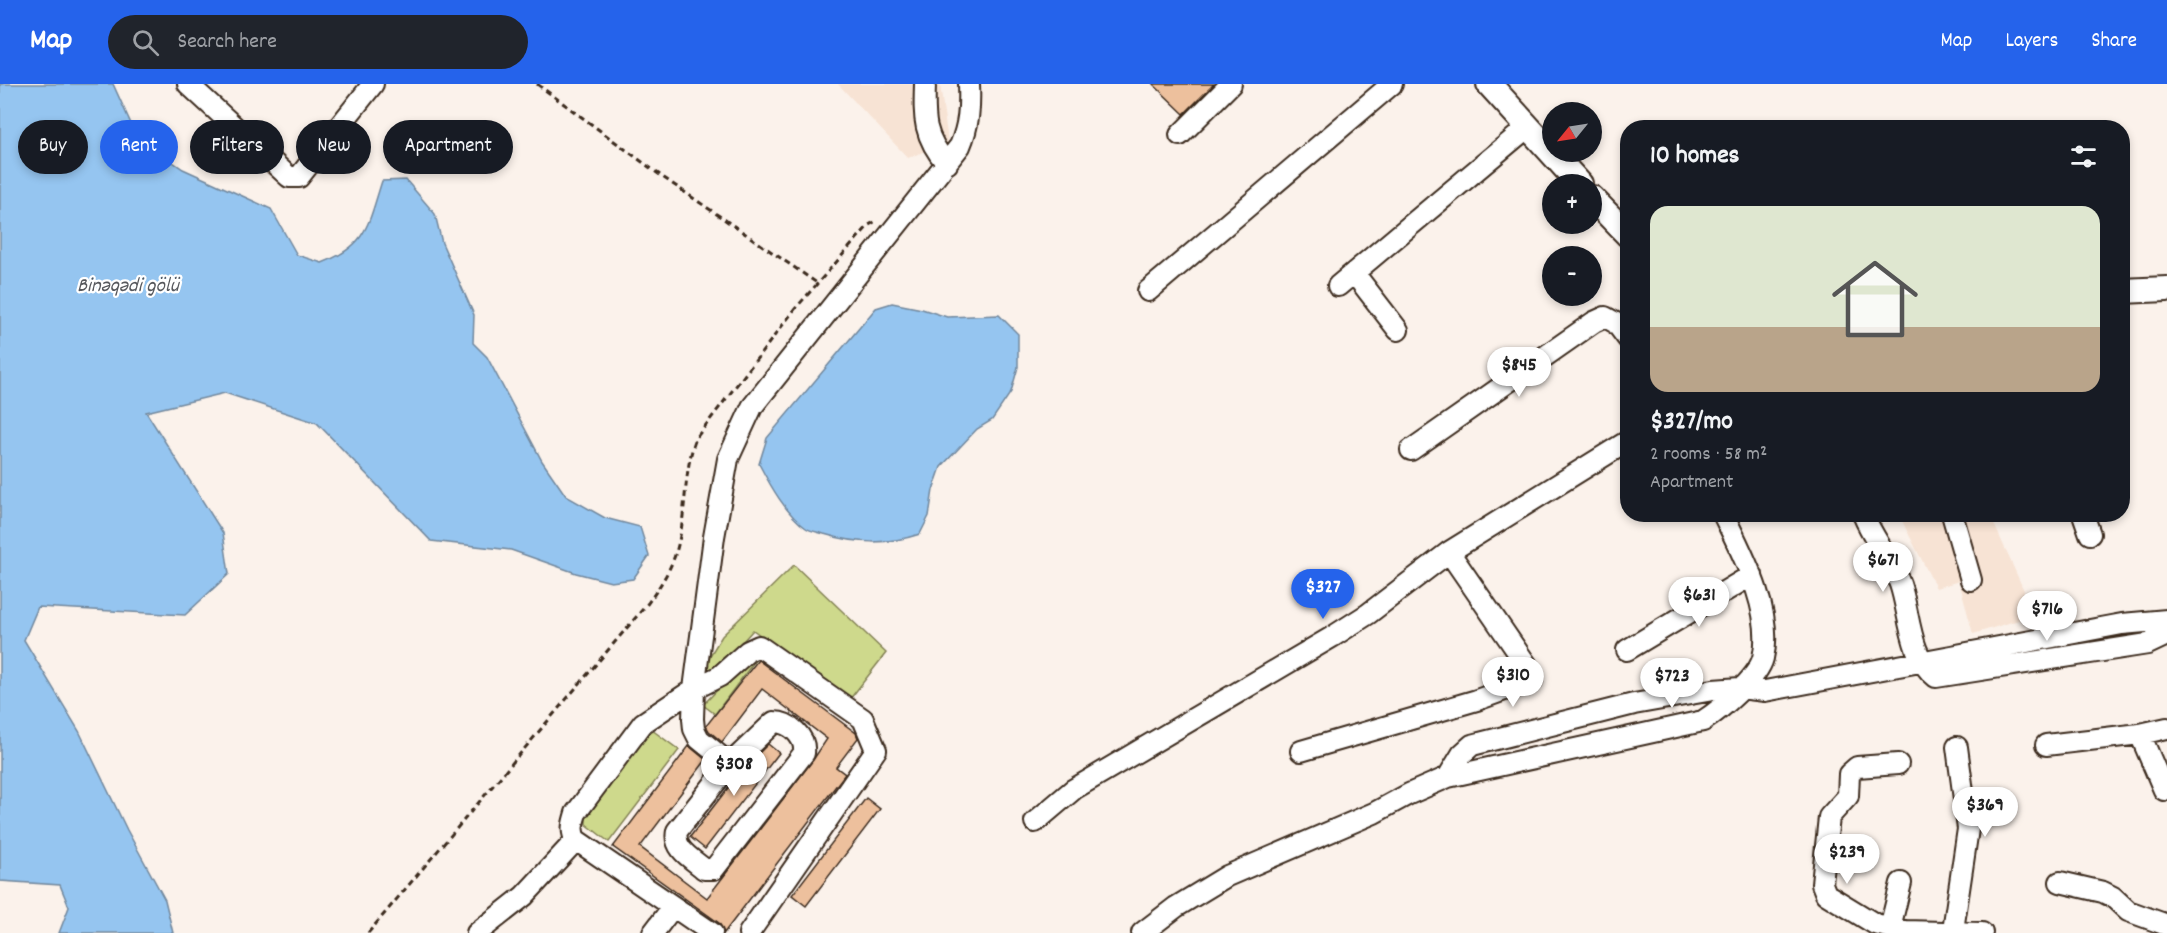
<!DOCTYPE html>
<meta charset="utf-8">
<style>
body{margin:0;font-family:Dekko,sans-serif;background:#20242c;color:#f1f3f6;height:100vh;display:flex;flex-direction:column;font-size:22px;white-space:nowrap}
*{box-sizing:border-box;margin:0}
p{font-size:20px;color:#9ea1a6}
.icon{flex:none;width:33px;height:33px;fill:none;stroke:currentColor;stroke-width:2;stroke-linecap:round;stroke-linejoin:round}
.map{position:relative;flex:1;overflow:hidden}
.panel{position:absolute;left:1620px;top:36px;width:510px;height:402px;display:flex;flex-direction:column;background:#171b24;border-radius:24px;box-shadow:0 3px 9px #0003}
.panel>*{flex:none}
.guide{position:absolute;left:18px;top:36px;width:570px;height:54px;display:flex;gap:12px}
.needle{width:39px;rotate:240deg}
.tools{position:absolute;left:1542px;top:18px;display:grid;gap:12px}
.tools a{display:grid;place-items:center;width:60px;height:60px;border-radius:50%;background:#171b24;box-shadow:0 3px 9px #0003;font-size:30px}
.price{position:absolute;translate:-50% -51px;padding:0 14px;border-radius:21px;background:#fff;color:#222;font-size:20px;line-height:39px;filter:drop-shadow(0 2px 3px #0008)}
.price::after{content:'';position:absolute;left:50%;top:36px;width:18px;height:14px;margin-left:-9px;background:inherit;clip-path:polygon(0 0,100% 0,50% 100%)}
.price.active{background:#2563eb;color:#fff}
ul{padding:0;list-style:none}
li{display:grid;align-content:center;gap:12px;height:318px;padding:0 30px}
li+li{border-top:2px solid #363941}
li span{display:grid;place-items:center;height:186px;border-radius:18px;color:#555}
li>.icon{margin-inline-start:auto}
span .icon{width:108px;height:108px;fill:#fffc;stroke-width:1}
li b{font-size:26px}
h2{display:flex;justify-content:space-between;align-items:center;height:72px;padding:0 30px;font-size:26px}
.chip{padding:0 21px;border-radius:27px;background:#171b24;box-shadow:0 3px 9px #0003;font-size:21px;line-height:54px}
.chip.active{background:#2563eb;color:#fff}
header{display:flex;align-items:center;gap:36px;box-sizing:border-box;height:84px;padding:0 30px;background:#2563eb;color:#fff}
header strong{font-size:28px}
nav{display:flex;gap:33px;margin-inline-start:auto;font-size:21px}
.search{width:420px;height:54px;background:#20242c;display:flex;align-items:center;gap:15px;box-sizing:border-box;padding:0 21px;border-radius:33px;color:#9ea1a6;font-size:22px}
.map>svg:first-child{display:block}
.built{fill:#f7e3d4}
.green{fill:#ced98c;stroke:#848255;stroke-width:1.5}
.water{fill:#95c5f0;stroke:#71879c;stroke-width:1.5}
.building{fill:#edc09d;stroke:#3b2a1e;stroke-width:1.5}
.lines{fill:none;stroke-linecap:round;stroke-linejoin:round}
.minor-casing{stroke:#3b2a1e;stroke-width:24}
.major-casing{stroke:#3b2a1e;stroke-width:28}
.path{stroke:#3b2a1e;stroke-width:3;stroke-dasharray:6 4.5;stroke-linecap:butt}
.minor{stroke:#fff;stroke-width:20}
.major{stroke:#fff;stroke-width:24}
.labels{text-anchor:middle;stroke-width:4.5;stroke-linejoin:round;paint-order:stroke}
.water-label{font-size:21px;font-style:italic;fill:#56585d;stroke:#fff}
</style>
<header>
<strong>Map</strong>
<div class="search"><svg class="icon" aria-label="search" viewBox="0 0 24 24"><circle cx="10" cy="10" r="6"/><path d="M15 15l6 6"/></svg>Search here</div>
<nav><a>Map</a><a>Layers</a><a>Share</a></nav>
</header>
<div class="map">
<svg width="2167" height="849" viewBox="0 0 2167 849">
<rect width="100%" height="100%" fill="#fbf2eb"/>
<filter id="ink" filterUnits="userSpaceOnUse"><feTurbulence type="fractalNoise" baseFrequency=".0167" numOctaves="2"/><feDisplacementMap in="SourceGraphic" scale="12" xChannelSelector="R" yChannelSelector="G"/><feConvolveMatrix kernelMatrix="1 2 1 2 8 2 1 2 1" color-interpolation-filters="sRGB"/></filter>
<g filter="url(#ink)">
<path class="built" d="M 838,0 L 940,0 L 948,58 L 908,74 Z
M 1899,431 L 1990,431 L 2035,531 L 1973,550 L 1959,497 L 1936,504 Z"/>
<path class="green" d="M 794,481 L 886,569 L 850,615 L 753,546 L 716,587 L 707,590 L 706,578 L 722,552 Z
M 757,574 L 715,630 L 703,621 L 746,576 Z
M 648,643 L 679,666 L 609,758 L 586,740 L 586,726 Z"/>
<path class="water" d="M 0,0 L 113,0 L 137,53 L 183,85 L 271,125 L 297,171 L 322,179 C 368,161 368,140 382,97 L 406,96 L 435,130 L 442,159 L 474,231 L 473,259 L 487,273 L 542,377 L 566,412 L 605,434 L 640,443 L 649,472 L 633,495 L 611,498 L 576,489 L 511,466 L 431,457 L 317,339 L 225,309 L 146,328 L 223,449 L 229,490 L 185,531 L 38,523 L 24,556 L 79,647 L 127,746 L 165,816 L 173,849 L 59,849 L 69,823 L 60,801 L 0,797 Z
M 892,219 L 922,225 L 947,233 L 999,231 L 1018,250 L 1018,283 L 1011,308 L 992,336 L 977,345 L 941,383 L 933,406 L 929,432 L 920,450 C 887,461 857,460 824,450 C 818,448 810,447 806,444 C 786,430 770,401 759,380 L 767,354 L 876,224 Z"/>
<path class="building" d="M 1153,0 L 1214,0 L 1184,30 Z
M 758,576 L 856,649 L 858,654 L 836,683 L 845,690 L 724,849 L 719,839 L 613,763 L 689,662 L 706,676 L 640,763 L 707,814 L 813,676 L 827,655 L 762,605 L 722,658 L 709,647 L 706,642 Z
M 768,660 L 779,669 L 705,765 L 690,753 L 741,687 Z
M 866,714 L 880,725 L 806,822 L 792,811 Z"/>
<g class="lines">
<g class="minor-casing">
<path id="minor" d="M 188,0 L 289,93 L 299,93 L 373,0
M 925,0 C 924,34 923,52 947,80
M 1180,51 L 1231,0
M 1354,189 L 1398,246
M 1338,202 L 1528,43
M 1148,207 L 1392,0
M 1411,366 L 1594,238 L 1605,233 L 1616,239 L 1628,255
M 1863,430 C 1873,455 1891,475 1900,500 C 1910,529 1909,573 1936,593 L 2148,560 L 2167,551
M 1952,430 L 1971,496
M 2083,430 L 2090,450
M 1627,566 L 1752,491
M 774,638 C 790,638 806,653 804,669 L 714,785 L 704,785 C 691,774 673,765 677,747 L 730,680 Z
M 2140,650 L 2164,706
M 2046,661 L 2140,650 L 2167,644
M 1301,667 L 1477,616 L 1532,596 L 1532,590 L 1526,580 L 1449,468
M 730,680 L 699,655 L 694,645 L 693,635 L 694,605 L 714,453 L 728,375 L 752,323 L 960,62 C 969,41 970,23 969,0
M 1898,680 L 1857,683 L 1849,690 L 1848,712 L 1829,733 L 1822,800 L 1826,810 L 1875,840 L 1905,847 L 1982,849
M 1448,693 L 1703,637 C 1720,626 1758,594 1763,574 C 1774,528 1743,471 1723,430
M 1035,738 L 1074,705 L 1332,553 L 1368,530 L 1449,468 L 1628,357
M 2060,798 L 2103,808 L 2113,813 L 2128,827 L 2167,841
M 1890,844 L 1901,799
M 1953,846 L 1968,745 L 1957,663
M 477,849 L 524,812 L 576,756
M 653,849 L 672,824
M 712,849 L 576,756 C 570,747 573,739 576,729 L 643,639 L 694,605 L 720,592 L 748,567 L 759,562 L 863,635 L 876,666 L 749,849
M 1142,849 L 1176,823 L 1227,792 L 1374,729 L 1409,710 L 1448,693 L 1462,670 L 1472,661 L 1634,620 L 1713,606 L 1740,604 L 1765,607 L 2122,540 L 2167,536"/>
</g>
<g class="major-casing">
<path id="major" d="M 1489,0 L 1580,100
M 1592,114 L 1628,151
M 2122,207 L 2167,205"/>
</g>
<path class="path" d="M 537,0 L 664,94 L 817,199
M 368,849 L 648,519 C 661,501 673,482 678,461 C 687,425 683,388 696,354 L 795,225 L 869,141 L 878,136"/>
<use href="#minor" class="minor"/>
<use href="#major" class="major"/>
</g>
</g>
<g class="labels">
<g class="water-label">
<text x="128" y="207">Binəqədi gölü</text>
</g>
</g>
</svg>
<div class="tools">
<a><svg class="needle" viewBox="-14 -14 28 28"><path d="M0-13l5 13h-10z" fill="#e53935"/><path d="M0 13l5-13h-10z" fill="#9ea1a6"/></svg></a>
<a>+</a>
<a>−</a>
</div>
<b class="price" style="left:1519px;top:314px">$845</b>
<b class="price" style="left:1883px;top:509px">$671</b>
<b class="price active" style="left:1323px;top:536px">$327</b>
<b class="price" style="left:1699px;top:544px">$631</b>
<b class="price" style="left:2047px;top:558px">$716</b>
<b class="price" style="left:1513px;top:624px">$310</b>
<b class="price" style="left:1672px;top:625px">$723</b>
<b class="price" style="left:734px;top:713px">$308</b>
<b class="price" style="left:1985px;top:754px">$369</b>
<b class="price" style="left:1847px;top:801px">$239</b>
<div class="guide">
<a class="chip">Buy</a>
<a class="chip active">Rent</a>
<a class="chip">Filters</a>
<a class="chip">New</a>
<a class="chip">Apartment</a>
</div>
<section class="panel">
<h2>10 homes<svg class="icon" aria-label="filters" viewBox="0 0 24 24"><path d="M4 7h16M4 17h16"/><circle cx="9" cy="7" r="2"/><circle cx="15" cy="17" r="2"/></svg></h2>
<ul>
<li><span style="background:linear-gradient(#dfe7d0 65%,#b9a48a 0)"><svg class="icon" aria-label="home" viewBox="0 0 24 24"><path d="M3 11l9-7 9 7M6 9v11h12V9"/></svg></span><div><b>$327/mo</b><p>2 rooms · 58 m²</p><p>Apartment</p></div></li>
</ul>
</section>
</div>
